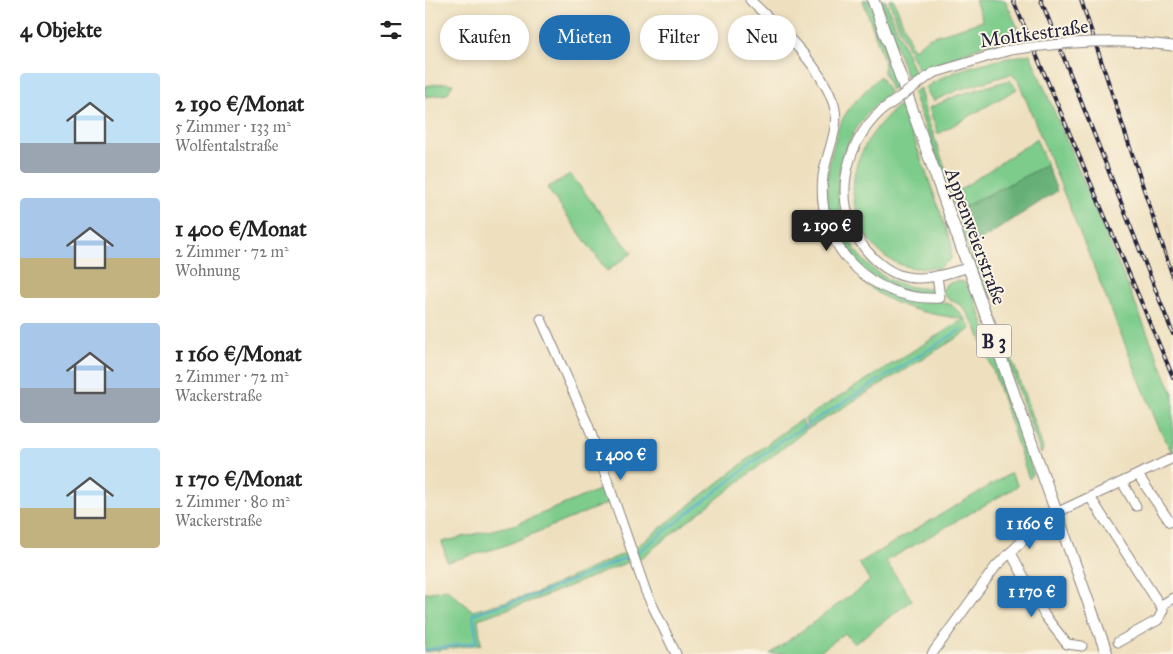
<!DOCTYPE html>
<html lang="de">
<meta charset="utf-8">
<style>
body{margin:0;font-family:"IM FELL Great Primer",serif;background:#f6f6f6;color:#222;height:100vh;display:flex;flex-direction:column;font-size:19px;white-space:nowrap}
*{box-sizing:border-box;margin:0}
p{font-size:16px;color:#767676}
.icon{flex:none;width:28px;height:28px;fill:none;stroke:currentColor;stroke-width:2;stroke-linecap:round;stroke-linejoin:round}
.map{position:relative;flex:1;overflow:hidden}
.details{display:flex;flex-direction:column;background:#fff;width:425px}
.details>*{flex:none}
.guide{position:absolute;left:15px;top:15px;width:475px;height:45px;display:flex;gap:10px}
.price{position:absolute;translate:-50% -42px;padding:0 11px;border-radius:5px;background:#1f6fb2;color:#fff;font-size:16px;line-height:32px;filter:drop-shadow(0 1px 2px #0008)}
.price::after{content:'';position:absolute;left:50%;top:30px;width:15px;height:11px;margin-left:-8px;background:inherit;clip-path:polygon(0 0,100% 0,50% 100%)}
.price.active{background:#222;color:#fff}
ul{padding:0;list-style:none}
li{display:flex;align-items:center;gap:15px;height:125px;padding:0 20px}
li span{display:grid;place-items:center;flex:none;width:140px;height:100px;border-radius:5px;color:#555}
li>.icon{margin-inline-start:auto}
span .icon{width:60px;height:60px;fill:#fffc;stroke-width:1}
li b{font-size:21px}
h2{display:flex;justify-content:space-between;align-items:center;height:60px;padding:0 20px;font-size:21px}
.tag{padding:0 18px;border-radius:22px;background:#fff;box-shadow:0 2px 8px #0003;font-size:18px;line-height:45px}
.tag.active{background:#1f6fb2;color:#fff}
main{display:flex;flex:1;min-height:0}
.map>svg:first-child{display:block}
.green{fill:#7dcc8b;stroke:#507763}
.forest{fill:#66b077;stroke:#446959}
.lines{fill:none;stroke-linecap:round;stroke-linejoin:round}
.stream{stroke:#4fabcd;stroke-width:2}
.minor-casing{stroke:#88817d;stroke-width:11}
.major-casing{stroke:#88817d;stroke-width:13}
.minor{stroke:#fff;stroke-width:9}
.major{stroke:#fff;stroke-width:11}
.rail-casing{stroke:#22223b;stroke-width:4}
.rail{stroke:#fcf5e5;stroke-width:2;stroke-dasharray:5.5;stroke-linecap:butt}
.minor-bridge-casing{stroke:#88817d;stroke-width:11;stroke-linecap:butt}
.minor-bridge{stroke:#fff;stroke-width:9}
.labels{text-anchor:middle;stroke-width:4;stroke-linejoin:round;paint-order:stroke}
.shield{fill:#fcf5e5;stroke:#63616e;stroke-width:1}
.shield-label{font-size:19px;font-weight:bold;fill:#22223b}
.street-label{font-size:20px;fill:#22223b;stroke:#fcf5e5}
</style>
<main>
<section class="details">
<h2>4 Objekte<svg class="icon" aria-label="filters" viewBox="0 0 24 24"><path d="M4 7h16M4 17h16"/><circle cx="9" cy="7" r="2"/><circle cx="15" cy="17" r="2"/></svg></h2>
<ul>
<li><span style="background:linear-gradient(#bfe0f5 70%,#9aa5b1 0)"><svg class="icon" aria-label="home" viewBox="0 0 24 24"><path d="M3 11l9-7 9 7M6 9v11h12V9"/></svg></span><div><b>2 190 €/Monat</b><p>5 Zimmer · 133 m²</p><p>Wolfentalstraße</p></div></li>
<li><span style="background:linear-gradient(#a9c7e8 60%,#c2b280 0)"><svg class="icon" aria-label="home" viewBox="0 0 24 24"><path d="M3 11l9-7 9 7M6 9v11h12V9"/></svg></span><div><b>1 400 €/Monat</b><p>2 Zimmer · 72 m²</p><p>Wohnung</p></div></li>
<li><span style="background:linear-gradient(#a9c7e8 65%,#9aa5b1 0)"><svg class="icon" aria-label="home" viewBox="0 0 24 24"><path d="M3 11l9-7 9 7M6 9v11h12V9"/></svg></span><div><b>1 160 €/Monat</b><p>2 Zimmer · 72 m²</p><p>Wackerstraße</p></div></li>
<li><span style="background:linear-gradient(#bfe0f5 60%,#c2b280 0)"><svg class="icon" aria-label="home" viewBox="0 0 24 24"><path d="M3 11l9-7 9 7M6 9v11h12V9"/></svg></span><div><b>1 170 €/Monat</b><p>2 Zimmer · 80 m²</p><p>Wackerstraße</p></div></li>
</ul>
</section>
<div class="map">
<svg width="748" height="654" viewBox="0 0 748 654">
<rect width="100%" height="100%" fill="#fcf5e5"/>
<filter id="ink" filterUnits="userSpaceOnUse"><feTurbulence type="fractalNoise" baseFrequency=".02" numOctaves="2"/><feDisplacementMap in="SourceGraphic" scale="10" xChannelSelector="R" yChannelSelector="G"/><feConvolveMatrix kernelMatrix="1 2 1 2 8 2 1 2 1" color-interpolation-filters="sRGB"/></filter>
<filter id="wash" filterUnits="userSpaceOnUse"><feTurbulence type="fractalNoise" baseFrequency=".0096" numOctaves="4" result="noise"/><feDisplacementMap in="SourceGraphic" scale="20" xChannelSelector="R" yChannelSelector="G"/><feGaussianBlur stdDeviation="1.12" result="paint"/><feColorMatrix in="noise" values="0 0 0 0 0 0 0 0 0 0 0 0 0 0 0 0 0 1.4 0 .05"/><feComposite in="paint" operator="in"/></filter>
<g filter="url(#wash)">
<rect width="100%" height="100%" fill="#eee0bf"/>
<path class="green" d="M 438,0 L 444,0 L 474,84 L 466,90 L 459,72 L 459,60 Z
M 455,0 L 460,0 L 490,74 L 482,78 Z
M 464,0 L 469,0 L 488,50 L 503,38 L 558,21 L 550,0 L 580,0 L 597,37 L 556,46 L 494,72 L 475,30 Z
M 605,54 L 748,394 L 748,454 L 734,428 L 593,80 L 586,74 L 533,90 L 508,101 L 500,88 C 532,66 567,61 605,54 Z
M 455,76 L 464,92 C 446,108 432,124 422,146 C 400,195 418,264 473,283 C 485,288 497,288 510,289 L 511,293 C 503,299 490,293 481,291 C 415,272 390,216 407,152 C 410,144 411,134 414,126 C 423,106 440,91 455,76 Z
M 585,80 L 592,89 L 513,134 L 504,108 L 533,95 Z
M 20,83 L 28,84 L 22,94 L 0,97 L 0,86 Z
M 495,88 L 500,111 L 618,448 L 616,454 L 488,93 Z
M 479,101 L 484,125 L 527,245 L 526,259 L 511,270 L 509,267 C 448,278 414,208 434,158 C 443,136 461,115 479,101 Z
M 611,139 L 622,165 L 539,207 L 533,191 Z
M 145,174 L 207,253 L 182,271 L 122,188 Z
M 441,281 L 527,305 L 540,318 L 546,329 L 383,429 L 380,418 L 539,319 C 503,314 467,308 439,282 Z
M 531,281 L 539,282 L 548,293 L 591,416 L 608,474 L 604,479 L 568,370 L 551,327 L 537,306 L 522,298 L 517,291 L 521,284 Z
M 377,419 L 381,430 L 213,560 L 209,549 L 350,438 Z
M 586,473 L 593,486 L 461,561 L 487,600 L 429,644 L 420,633 L 392,654 L 345,654 L 445,581 L 434,563 Z
M 183,486 L 188,501 L 76,547 L 22,562 L 17,542 L 92,524 Z
M 205,551 L 208,560 L 115,598 L 53,619 L 56,644 L 0,652 L 0,593 L 22,589 L 48,611 L 111,593 Z"/>
<path class="forest" d="M 622,165 L 632,191 L 550,244 L 539,207 Z"/>
<g class="lines">
<path class="stream" d="M 212,553 L 356,441 L 537,329
M 0,650 L 52,642 L 48,614 L 114,594 L 205,556"/>
</g>
</g>
<g filter="url(#ink)">
<g class="lines">
<g class="minor-casing">
<path id="minor" d="M 325,0 C 355,29 393,61 408,102 C 417,126 401,153 398,176 C 390,246 446,302 515,298 L 512,276
M 508,73 L 585,50
M 457,110 C 417,146 406,207 441,250 C 452,263 466,274 482,277 C 502,281 523,273 542,268
M 116,319 L 163,425 L 221,592 L 251,654
M 713,475 L 745,522
M 697,482 L 711,506
M 665,497 L 738,610 L 733,620 L 693,642
M 586,553 L 620,616 L 642,644 L 657,646
M 735,606 L 748,598
M 507,654 L 571,566 L 608,531 L 631,513 L 748,458"/>
</g>
<g class="major-casing">
<path id="major" d="M 448,0 L 682,654"/>
</g>
<use href="#minor" class="minor"/>
<use href="#major" class="major"/>
<g class="rail-casing">
<path id="rail" d="M 588,0 L 748,377
M 616,0 L 748,334
M 656,0 L 748,277"/>
</g>
<use href="#rail" class="rail"/>
<g class="minor-bridge-casing">
<path id="minor-bridge" d="M 585,50 C 640,42 693,38 748,46
M 457,110 L 508,73"/>
</g>
<use href="#minor-bridge" class="minor-bridge"/>
</g>
</g>
<g class="labels">
<rect class="shield" x="551.5" y="324.5" width="35" height="33" rx="4"/>
<g class="shield-label">
<text x="569" y="348">B 3</text>
</g>
<g class="street-label">
<text transform="translate(609 33) rotate(-8)" y="7">Moltkestraße</text>
<text transform="translate(551 236) rotate(70)" y="7">Appenweierstraße</text>
</g>
</g>
</svg>
<b class="price active" style="left:402px;top:252px">2 190 €</b>
<b class="price" style="left:196px;top:481px">1 400 €</b>
<b class="price" style="left:605px;top:550px">1 160 €</b>
<b class="price" style="left:607px;top:618px">1 170 €</b>
<div class="guide">
<a class="tag">Kaufen</a>
<a class="tag active">Mieten</a>
<a class="tag">Filter</a>
<a class="tag">Neu</a>
</div>
</div>
</main>
